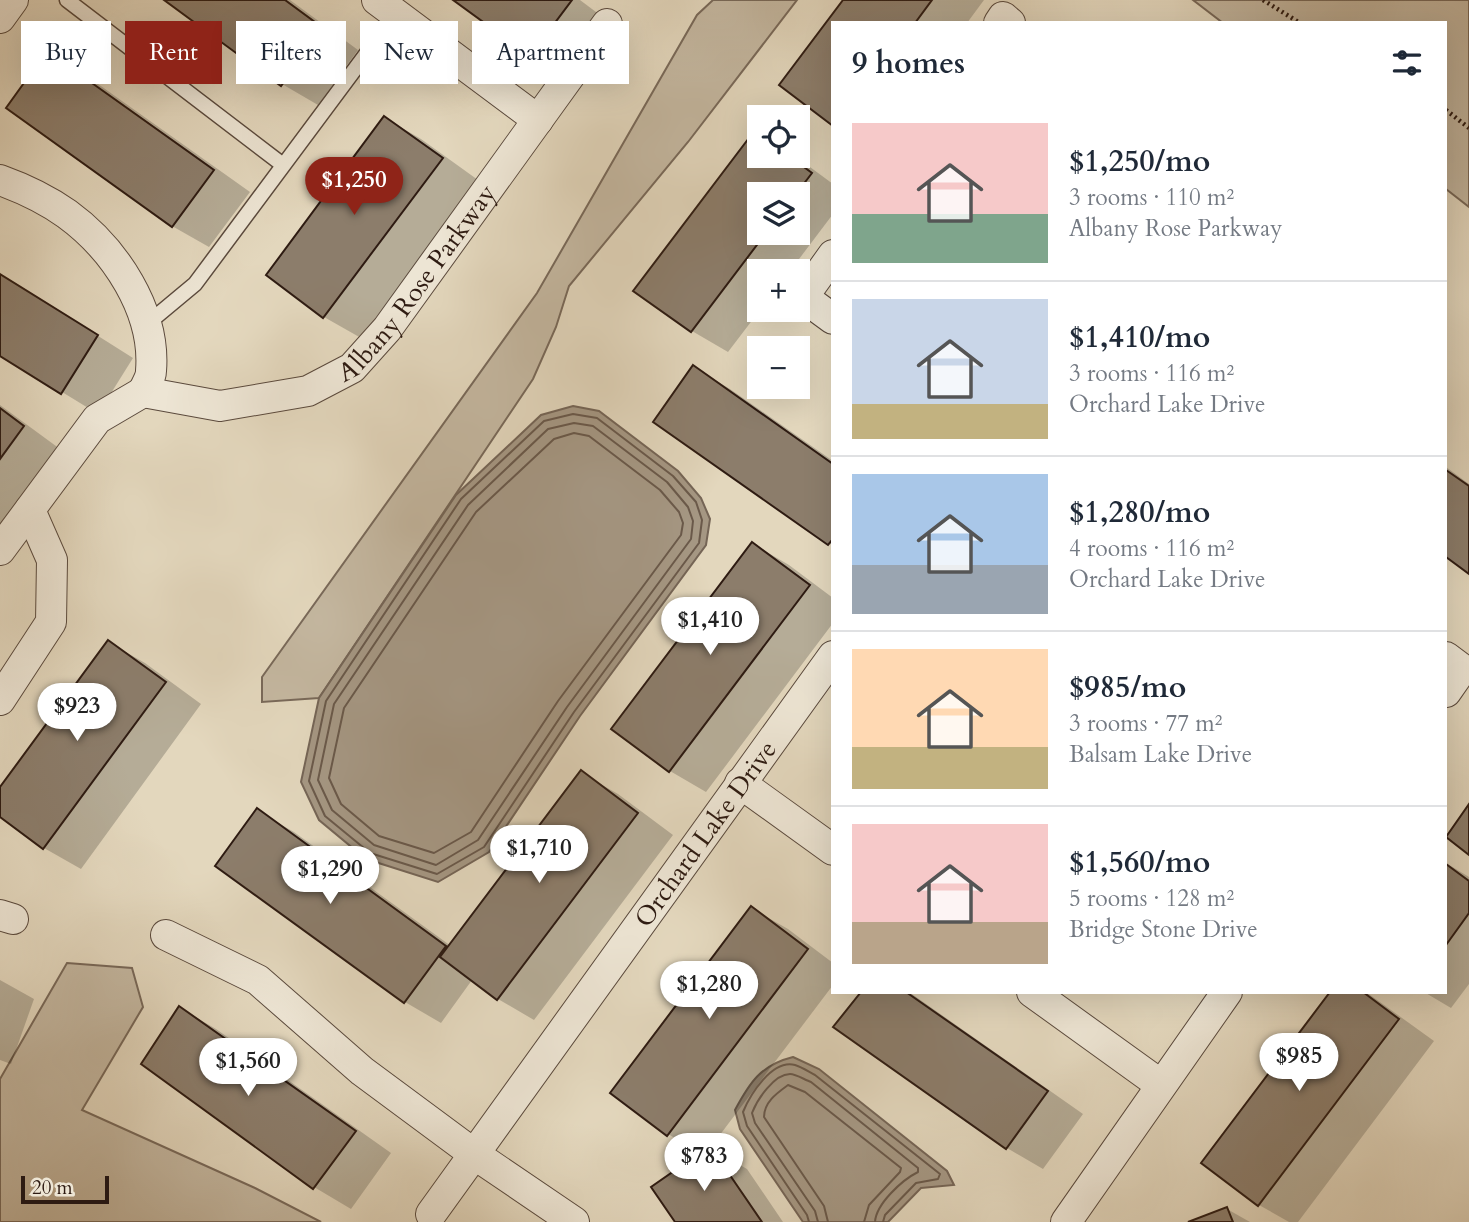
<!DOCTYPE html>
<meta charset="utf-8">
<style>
body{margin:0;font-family:Cardo,serif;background:#f6f6f7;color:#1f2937;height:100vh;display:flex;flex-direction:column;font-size:26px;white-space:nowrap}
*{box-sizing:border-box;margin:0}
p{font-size:23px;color:#747a83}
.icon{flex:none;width:38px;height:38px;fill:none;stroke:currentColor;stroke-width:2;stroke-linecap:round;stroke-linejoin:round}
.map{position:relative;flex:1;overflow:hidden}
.side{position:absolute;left:831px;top:21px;width:616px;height:973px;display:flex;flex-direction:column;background:#fff;border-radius:0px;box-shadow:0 7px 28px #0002}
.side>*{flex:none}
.banner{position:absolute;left:21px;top:21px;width:665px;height:63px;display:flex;gap:14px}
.fabs{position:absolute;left:747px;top:105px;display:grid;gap:14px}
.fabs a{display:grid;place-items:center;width:63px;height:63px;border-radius:0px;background:#fff;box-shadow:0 7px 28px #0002;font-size:35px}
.scale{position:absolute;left:21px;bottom:18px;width:88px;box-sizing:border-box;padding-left:7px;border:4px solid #2e1b12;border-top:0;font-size:19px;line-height:24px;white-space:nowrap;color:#2e1b12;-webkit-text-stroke:5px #ede5d4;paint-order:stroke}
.price{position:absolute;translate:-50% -60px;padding:0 16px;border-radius:24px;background:#fff;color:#222;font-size:23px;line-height:46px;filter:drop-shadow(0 2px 4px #0008)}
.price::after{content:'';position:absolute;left:50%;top:42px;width:21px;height:16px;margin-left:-10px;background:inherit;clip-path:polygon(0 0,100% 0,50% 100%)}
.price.active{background:#8f2418;color:#fff}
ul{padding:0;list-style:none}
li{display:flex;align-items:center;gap:21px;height:175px;padding:0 21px}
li+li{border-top:2px solid #e0e1e3}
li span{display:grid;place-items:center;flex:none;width:196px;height:140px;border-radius:0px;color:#555}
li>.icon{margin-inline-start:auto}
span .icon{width:84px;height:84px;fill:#fffc;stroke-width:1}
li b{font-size:30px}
h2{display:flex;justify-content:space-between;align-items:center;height:84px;padding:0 21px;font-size:30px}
.pill{padding:0 24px;border-radius:0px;background:#fff;box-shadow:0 7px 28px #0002;font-size:24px;line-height:63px}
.pill.active{background:#8f2418;color:#fff}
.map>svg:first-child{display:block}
.green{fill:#c4b7a0;stroke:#796959;stroke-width:2}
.water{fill:#a59783;stroke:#756556;stroke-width:2}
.shadow{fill:#0003;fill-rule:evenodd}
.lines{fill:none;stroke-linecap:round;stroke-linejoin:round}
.shore{stroke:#6a594a;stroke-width:2}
.building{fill:#8c7d6b;stroke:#2e1b12;stroke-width:2}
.service-casing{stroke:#5b4a3d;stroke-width:17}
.minor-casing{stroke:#5b4a3d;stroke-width:32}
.path{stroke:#2e1b12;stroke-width:4.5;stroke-dasharray:2 3.5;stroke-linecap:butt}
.service{stroke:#ede5d4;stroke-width:14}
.minor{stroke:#ede5d4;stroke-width:30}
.labels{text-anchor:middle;stroke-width:5;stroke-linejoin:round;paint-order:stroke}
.street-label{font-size:26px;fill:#2e1b12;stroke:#ede5d4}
</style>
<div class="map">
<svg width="1469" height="1222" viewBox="0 0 1469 1222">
<rect width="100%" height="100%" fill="#e3d7bd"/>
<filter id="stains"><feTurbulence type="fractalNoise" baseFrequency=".00286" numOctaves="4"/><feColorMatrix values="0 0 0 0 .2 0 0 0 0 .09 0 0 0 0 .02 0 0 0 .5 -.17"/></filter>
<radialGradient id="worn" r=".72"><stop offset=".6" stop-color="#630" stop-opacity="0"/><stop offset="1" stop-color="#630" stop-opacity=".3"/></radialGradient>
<path class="green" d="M 713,0 L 797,0 L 688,142 L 569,286 L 556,327 L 533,379 L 319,698 L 262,702 L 262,677 L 537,293 L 697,15 Z
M 1193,0 L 1469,0 L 1469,207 L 1446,189 L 1446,23 L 1223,23 Z
M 67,963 L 132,968 L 143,1007 L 82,1110 L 255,1188 L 321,1222 L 0,1222 L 0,1079 Z"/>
<path class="water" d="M 573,406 L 599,411 L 678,471 L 701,498 L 710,519 L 706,545 L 580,716 L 489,852 L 438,882 L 366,859 L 319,820 L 301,782 L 319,698 L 456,495 L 541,415 Z
M 793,1057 L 819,1069 L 947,1171 L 954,1185 L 921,1188 L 888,1222 L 803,1222 L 740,1129 L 735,1110 C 750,1082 761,1065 793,1057 Z"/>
<path class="shadow" d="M 167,0 L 290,0 L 358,50 L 318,105 L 282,84 Z
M 456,0 L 580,0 L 608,21 L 568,76 L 531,55 Z
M 845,0 L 984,0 L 967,23 L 833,23 L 833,124 L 781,85 Z
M 48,53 L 84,74 L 250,192 L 209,247 L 172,226 Z
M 385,118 L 421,139 L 478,180 L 361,338 L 324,317 L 269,275 Z
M 760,156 L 795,156 L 833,184 L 833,214 L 790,271 L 760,271 L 760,310 L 728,352 L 692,331 ZM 760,194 L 798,194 L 798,233 L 760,233 Z
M 0,274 L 133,358 L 98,414 L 0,354 Z
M 693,367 L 730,389 L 833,461 L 833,546 L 656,421 Z
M 0,405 L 60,449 L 0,528 Z
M 1446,467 L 1469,484 L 1469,571 L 1446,555 Z
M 753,544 L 789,565 L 833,598 L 833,623 L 706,792 L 670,771 Z
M 108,642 L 145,663 L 201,704 L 81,869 L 44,848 L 0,815 L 0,790 Z
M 581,773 L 618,794 L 673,835 L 534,1020 L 498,999 L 472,980 L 441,1023 L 405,1002 L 257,811 L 294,832 L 451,946 Z
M 1446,863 L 1469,877 L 1469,984 L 1451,1008 L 1424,992 L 1446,992 Z
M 751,908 L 788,929 L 833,963 L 833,985 L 710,1148 L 747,1169 L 783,1222 L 677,1222 L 702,1154 L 668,1134 Z
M 0,980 L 34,999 L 11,1064 L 0,1060 Z
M 863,992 L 909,992 L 1083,1114 L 1043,1169 L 1007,1148 L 835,1027 Z
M 1332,992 L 1366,992 L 1434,1041 L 1298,1222 L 1289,1222 L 1259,1205 Z
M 180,1008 L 216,1029 L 391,1153 L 351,1209 L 314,1187 L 144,1064 Z
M 1227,1209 L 1250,1222 L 1193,1222 Z"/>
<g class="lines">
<path class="shore" d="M 573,414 L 597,418 L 673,476 L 696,502 L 702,520 L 699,543 L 574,712 L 484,847 L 437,874 L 370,853 L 325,816 L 309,781 L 326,701 L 461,499 L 544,421 Z
M 574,423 L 593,426 L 667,482 L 688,507 L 693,521 L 691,539 L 567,707 L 478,840 L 436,865 L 374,845 L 332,810 L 318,780 L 334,704 L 468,505 L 548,429 Z
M 574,433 L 589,436 L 660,490 L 679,512 L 683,523 L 681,535 L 558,701 L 471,832 L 434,853 L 379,836 L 341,804 L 329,778 L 344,708 L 476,512 L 554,439 Z
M 809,1222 L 807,1215 L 747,1126 L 743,1112 C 750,1095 772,1059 795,1065 C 802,1067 809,1072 815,1075 L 940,1174 L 938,1179 L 916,1183 L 885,1215 L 883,1222
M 818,1222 L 815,1211 L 755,1123 L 752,1113 C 757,1100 774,1074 790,1074 C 796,1074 805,1080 811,1082 L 918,1168 L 918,1172 C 902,1180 876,1204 875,1222
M 828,1222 L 824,1206 L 764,1117 C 764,1102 777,1093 788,1085 L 805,1092 L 901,1168 L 900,1172 L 869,1205 L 864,1222"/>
</g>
<path class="building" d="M 164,0 L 285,0 L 323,28 L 281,86 Z
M 453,0 L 572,0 L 530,56 Z
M 843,0 L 932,0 L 915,23 L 833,23 L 833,126 L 779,85 Z
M 47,51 L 214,170 L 172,227 L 6,108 Z
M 384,116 L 443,158 L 323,318 L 266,275 Z
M 755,130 L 760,133 L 760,156 L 789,156 L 812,173 L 796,194 L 760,194 L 760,233 L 766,233 L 691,332 L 633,291 Z
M 0,274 L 98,335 L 61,394 L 0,356 Z
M 693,365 L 833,464 L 833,539 L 828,545 L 653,422 Z
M 0,408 L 24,426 L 0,459 Z
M 1446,470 L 1469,486 L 1469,574 L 1446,557 Z
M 752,542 L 810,585 L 669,772 L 611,729 Z
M 108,640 L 166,682 L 43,849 L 0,817 L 0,787 Z
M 581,770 L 638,813 L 497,1000 L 440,957 Z
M 1469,804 L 1469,855 L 1446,837 Z
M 257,808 L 446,946 L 404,1003 L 215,866 Z
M 1446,864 L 1469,881 L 1469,913 L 1446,945 Z
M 751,906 L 808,949 L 667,1136 L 610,1093 Z
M 861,992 L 906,992 L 1048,1091 L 1006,1149 L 833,1027 Z
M 1330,992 L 1363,992 L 1399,1019 L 1258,1206 L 1201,1163 Z
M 179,1006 L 356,1131 L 313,1189 L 141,1064 Z
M 710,1146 L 762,1222 L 675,1222 L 651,1187 Z
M 1227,1207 L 1233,1222 L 1188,1222 Z"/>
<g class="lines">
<g class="service-casing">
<path id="service" d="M 67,0 L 283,165
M 147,324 L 195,284 L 396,14"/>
</g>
<g class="minor-casing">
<g id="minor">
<path d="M 377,0 L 538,120"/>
<path d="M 0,18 L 13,0"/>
<path d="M 999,23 L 1003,17 L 1010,23"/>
<path d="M 0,180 C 25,189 46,199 67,214 C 115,249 156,311 151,371 C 151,378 146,385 143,392"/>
<path d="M 833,255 L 803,297 L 833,319"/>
<path id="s1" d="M 143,392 L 220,406 L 308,391 L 352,368 L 387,329 L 607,24"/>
<path d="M 0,550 L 97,419 L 143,392"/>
<path d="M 1446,657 L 1462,669 L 1446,692"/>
<path d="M 0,700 L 51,622 L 52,560 L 30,510"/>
<path d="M 740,783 L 833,850"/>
<path d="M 0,915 L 13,919"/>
<path d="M 166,935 L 258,980 L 362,1071 L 474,1154 L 574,1222"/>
<path d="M 1032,992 L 1161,1085"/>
<path id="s2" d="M 431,1214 L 833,656"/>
<path d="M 1066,1222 L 1227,992"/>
</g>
</g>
<path class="path" d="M 1263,0 L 1300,23
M 1446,110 L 1469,128"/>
<use href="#service" class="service"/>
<use href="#minor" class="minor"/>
</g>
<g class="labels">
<g class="street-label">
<text dy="9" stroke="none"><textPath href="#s1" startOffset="324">Albany Rose Parkway</textPath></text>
<text dy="9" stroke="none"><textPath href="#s2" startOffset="469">Orchard Lake Drive</textPath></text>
</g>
</g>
<rect width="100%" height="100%" filter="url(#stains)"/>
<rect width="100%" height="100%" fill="url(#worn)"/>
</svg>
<div class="fabs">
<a><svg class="icon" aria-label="locate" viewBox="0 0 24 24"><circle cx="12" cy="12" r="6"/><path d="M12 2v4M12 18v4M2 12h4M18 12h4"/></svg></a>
<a><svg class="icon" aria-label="layers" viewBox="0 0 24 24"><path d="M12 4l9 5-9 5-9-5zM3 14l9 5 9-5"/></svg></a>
<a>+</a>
<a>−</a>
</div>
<div class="scale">20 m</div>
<b class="price active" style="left:354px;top:217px">$1,250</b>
<b class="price" style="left:710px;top:657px">$1,410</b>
<b class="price" style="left:77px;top:743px">$923</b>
<b class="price" style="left:539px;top:885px">$1,710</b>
<b class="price" style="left:330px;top:906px">$1,290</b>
<b class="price" style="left:709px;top:1021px">$1,280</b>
<b class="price" style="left:1299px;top:1093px">$985</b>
<b class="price" style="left:248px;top:1098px">$1,560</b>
<b class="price" style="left:704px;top:1193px">$783</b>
<div class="banner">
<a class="pill">Buy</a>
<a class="pill active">Rent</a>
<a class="pill">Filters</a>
<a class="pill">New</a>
<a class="pill">Apartment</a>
</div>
<section class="side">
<h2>9 homes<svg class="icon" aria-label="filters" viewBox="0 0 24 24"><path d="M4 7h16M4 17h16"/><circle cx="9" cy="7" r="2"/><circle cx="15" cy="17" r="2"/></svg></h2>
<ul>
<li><span style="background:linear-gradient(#f6c9c9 65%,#7fa58c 0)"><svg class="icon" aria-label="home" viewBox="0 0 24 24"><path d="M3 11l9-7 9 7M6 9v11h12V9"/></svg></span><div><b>$1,250/mo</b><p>3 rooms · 110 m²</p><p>Albany Rose Parkway</p></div></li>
<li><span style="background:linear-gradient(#c9d6e8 75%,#c2b280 0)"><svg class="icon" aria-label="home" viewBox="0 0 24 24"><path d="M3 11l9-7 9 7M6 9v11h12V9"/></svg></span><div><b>$1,410/mo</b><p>3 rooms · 116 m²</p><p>Orchard Lake Drive</p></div></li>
<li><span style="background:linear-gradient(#a9c7e8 65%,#9aa5b1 0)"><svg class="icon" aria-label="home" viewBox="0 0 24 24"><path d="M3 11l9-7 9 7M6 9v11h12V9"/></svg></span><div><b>$1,280/mo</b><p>4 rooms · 116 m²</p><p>Orchard Lake Drive</p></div></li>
<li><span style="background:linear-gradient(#ffd9b3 70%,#c2b280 0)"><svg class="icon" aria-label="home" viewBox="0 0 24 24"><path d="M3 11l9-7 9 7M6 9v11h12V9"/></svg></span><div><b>$985/mo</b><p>3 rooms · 77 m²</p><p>Balsam Lake Drive</p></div></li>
<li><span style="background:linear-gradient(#f6c9c9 70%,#b9a48a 0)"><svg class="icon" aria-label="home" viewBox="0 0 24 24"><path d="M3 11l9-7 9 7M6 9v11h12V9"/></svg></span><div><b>$1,560/mo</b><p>5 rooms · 128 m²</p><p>Bridge Stone Drive</p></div></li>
</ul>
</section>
</div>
